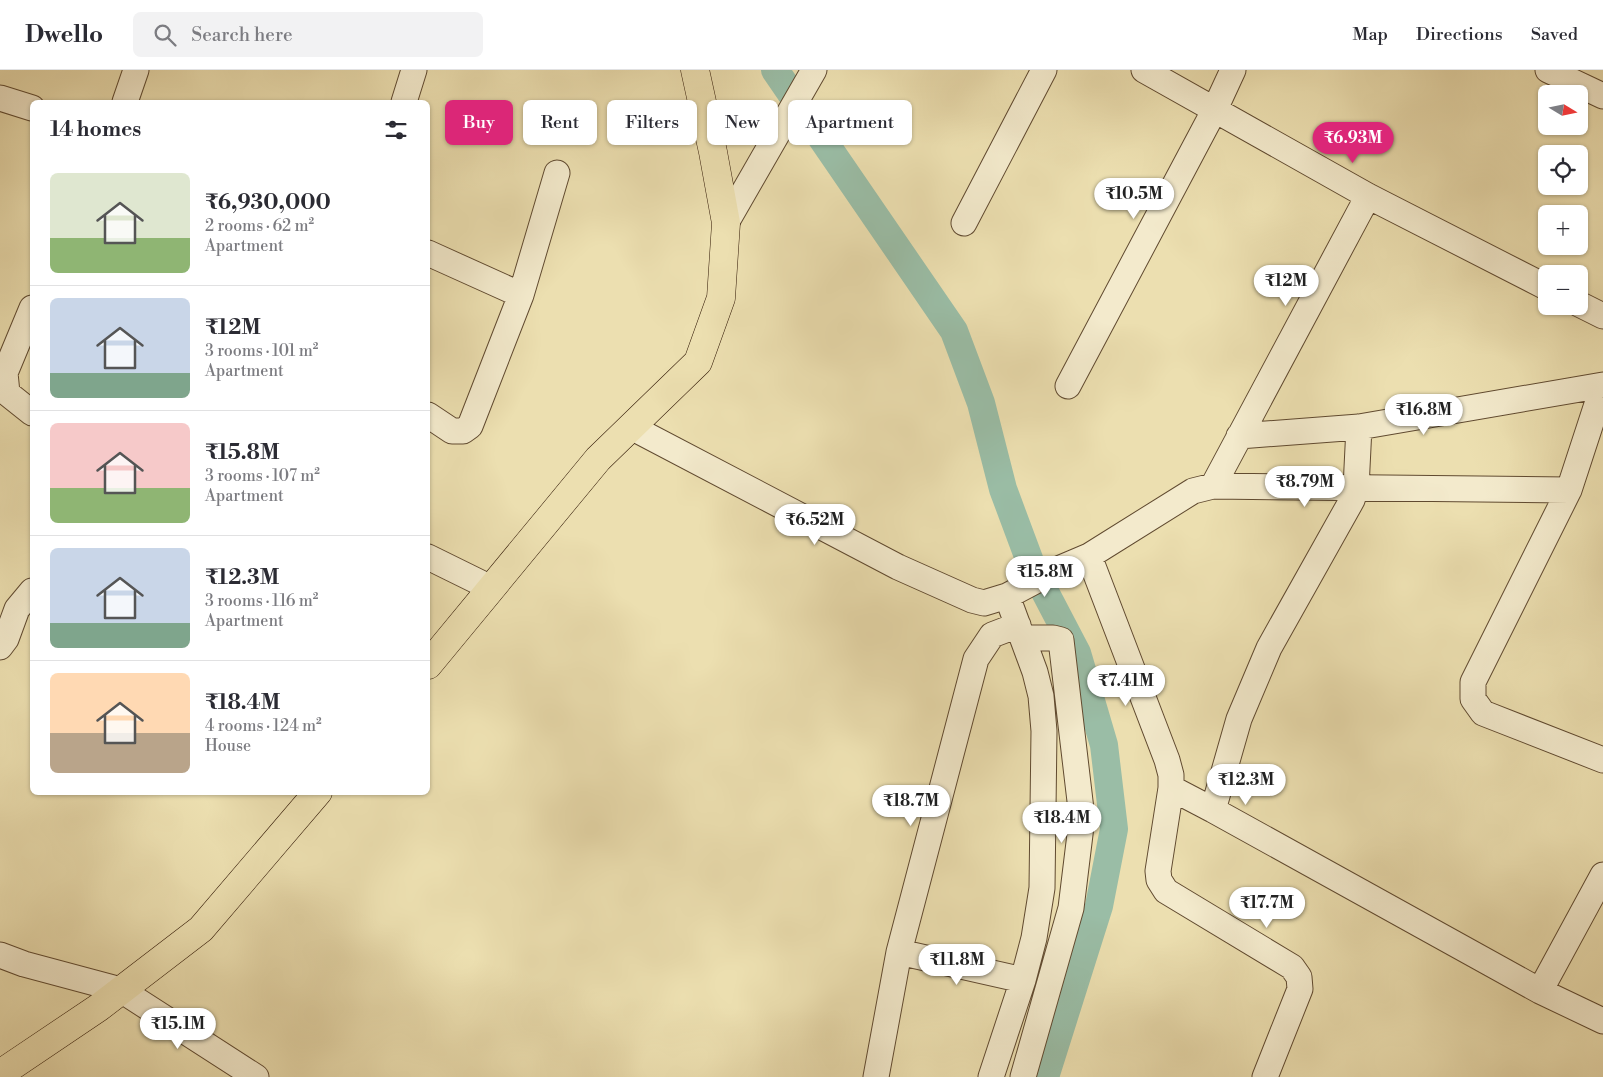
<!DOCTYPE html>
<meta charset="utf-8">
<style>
body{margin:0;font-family:"Libre Bodoni",serif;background:#f2f2f3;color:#2b2b33;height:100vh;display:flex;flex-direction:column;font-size:19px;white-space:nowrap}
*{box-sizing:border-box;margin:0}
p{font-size:16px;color:#7c7c81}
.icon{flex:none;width:28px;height:28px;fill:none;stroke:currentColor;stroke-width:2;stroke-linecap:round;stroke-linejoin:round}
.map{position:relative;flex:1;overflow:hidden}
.side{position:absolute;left:30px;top:30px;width:400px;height:695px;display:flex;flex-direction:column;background:#fff;border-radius:8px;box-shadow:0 1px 4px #0004}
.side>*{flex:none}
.top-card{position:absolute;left:445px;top:30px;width:475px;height:45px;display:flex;gap:10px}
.needle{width:32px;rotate:100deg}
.controls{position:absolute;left:1538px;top:15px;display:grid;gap:10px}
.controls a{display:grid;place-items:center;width:50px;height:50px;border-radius:8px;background:#fff;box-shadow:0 1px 4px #0004;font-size:25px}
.price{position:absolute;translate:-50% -42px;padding:0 11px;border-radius:18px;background:#fff;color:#222;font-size:16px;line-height:32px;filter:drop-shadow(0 1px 2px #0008)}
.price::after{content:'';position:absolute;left:50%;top:30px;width:15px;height:11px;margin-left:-8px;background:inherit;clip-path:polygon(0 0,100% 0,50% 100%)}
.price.current{background:#db2777;color:#fff}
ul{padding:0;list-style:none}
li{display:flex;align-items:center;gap:15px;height:125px;padding:0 20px}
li+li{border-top:1px solid #e1e1e2}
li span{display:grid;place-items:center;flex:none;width:140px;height:100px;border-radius:8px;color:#555}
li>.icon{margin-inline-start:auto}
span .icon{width:60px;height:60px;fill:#fffc;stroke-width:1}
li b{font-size:21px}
h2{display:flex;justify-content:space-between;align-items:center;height:60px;padding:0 20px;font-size:21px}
.chip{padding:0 18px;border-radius:8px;background:#fff;box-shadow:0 1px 4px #0004;font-size:18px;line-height:45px}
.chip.current{background:#db2777;color:#fff}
header{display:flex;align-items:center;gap:30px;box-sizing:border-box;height:70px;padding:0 25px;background:#fff;border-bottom:1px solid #e1e1e2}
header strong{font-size:24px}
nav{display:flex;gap:28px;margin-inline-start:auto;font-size:18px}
.search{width:350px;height:45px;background:#f2f2f3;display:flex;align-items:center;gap:12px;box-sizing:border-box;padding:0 18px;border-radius:8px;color:#7c7c81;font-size:19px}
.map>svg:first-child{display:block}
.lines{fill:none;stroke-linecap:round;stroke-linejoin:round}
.canal{stroke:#9abda6;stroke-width:28}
.minor-casing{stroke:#604a30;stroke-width:27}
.highway-casing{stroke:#311805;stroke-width:29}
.minor{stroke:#f3eacc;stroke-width:25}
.highway{stroke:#ecdfb0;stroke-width:28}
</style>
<header>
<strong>Dwello</strong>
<div class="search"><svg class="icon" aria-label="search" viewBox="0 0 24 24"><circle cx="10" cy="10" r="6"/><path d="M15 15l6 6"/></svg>Search here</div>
<nav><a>Map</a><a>Directions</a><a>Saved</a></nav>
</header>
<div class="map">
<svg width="1603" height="1007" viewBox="0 0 1603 1007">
<rect width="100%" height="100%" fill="#ecdfb0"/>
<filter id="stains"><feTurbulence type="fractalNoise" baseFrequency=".004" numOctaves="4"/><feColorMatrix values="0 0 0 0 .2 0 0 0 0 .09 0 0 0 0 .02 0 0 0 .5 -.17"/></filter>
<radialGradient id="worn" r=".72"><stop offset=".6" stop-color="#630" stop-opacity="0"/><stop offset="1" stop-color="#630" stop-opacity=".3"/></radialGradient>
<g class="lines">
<path class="canal" d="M 775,0 L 954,261 L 981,333 L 1003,419 L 1032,497 L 1077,583 L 1104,675 L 1114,759 L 1099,836 L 1045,1007"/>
<g class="minor-casing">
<path id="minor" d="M 1144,0 L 1368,126 L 1546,217
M 1548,0 L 1603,26
M 0,28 L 32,38
M 125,32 L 136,0
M 404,32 L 414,0
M 726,153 L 814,0
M 964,153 L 1044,0
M 428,183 L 521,225
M 1579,234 L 1603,246
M 32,238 L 5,303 L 7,323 L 32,343
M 1068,316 L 1215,39 L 1233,0
M 1603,316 L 1569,420 L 1473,612 L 1473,629 L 1483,643 L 1603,690
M 428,345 L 452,361 L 463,361 L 470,356 L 521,225 L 557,103
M 631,357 L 898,497 L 972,530 L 984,533 L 1007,526
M 1359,357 L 1356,418 L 1352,430 L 1269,578 L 1239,649 L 1213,740 L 1540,921 L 1603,951
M 1239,366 L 1359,357 L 1603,315
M 1213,416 L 1368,126
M 1089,486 L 1167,690 L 1171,705 L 1171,718 L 1213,740
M 428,487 L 491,518
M 1023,568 L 1053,568 L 1061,570 L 1082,748 L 1071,838 L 1023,1007
M 0,577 L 6,569 L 17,539 L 32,521
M 1171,718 L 1158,801 L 1159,810 L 1166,821 L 1292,897 L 1299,907 L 1300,919 L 1265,1007
M 899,882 L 1023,910
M 0,885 L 24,894 L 121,920 L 256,1007
M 1540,921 L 1603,805
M 876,1007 L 899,882 L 976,589 L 992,565 L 1018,555
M 991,1007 L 1023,910 L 1034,868 L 1042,818 L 1044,661 L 1041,626 L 1035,602 L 1007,526 L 1056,500 L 1089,486 L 1193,421 L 1213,416 L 1569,420"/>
</g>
<g class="highway-casing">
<path id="highway" d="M 428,595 L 598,389 L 698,292 L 721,228 L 726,153 L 713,82 L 695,0
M 0,1004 L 98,938 L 201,859 L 318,722"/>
</g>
<use href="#minor" class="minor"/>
<use href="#highway" class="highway"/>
</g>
<rect width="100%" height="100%" filter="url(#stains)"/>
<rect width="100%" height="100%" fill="url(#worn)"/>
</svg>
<div class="controls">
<a><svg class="needle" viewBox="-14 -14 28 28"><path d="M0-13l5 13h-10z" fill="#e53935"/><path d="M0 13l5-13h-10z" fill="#7c7c81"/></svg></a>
<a><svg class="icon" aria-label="locate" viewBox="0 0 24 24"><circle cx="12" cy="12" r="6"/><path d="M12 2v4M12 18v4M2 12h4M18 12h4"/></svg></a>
<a>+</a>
<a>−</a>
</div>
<b class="price current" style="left:1353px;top:94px">₹6.93M</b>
<b class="price" style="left:1134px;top:150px">₹10.5M</b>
<b class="price" style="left:1286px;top:237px">₹12M</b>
<b class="price" style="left:1424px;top:366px">₹16.8M</b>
<b class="price" style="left:1305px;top:438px">₹8.79M</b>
<b class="price" style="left:815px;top:476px">₹6.52M</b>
<b class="price" style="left:1045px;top:528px">₹15.8M</b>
<b class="price" style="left:1126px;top:637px">₹7.41M</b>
<b class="price" style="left:1246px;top:736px">₹12.3M</b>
<b class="price" style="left:911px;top:757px">₹18.7M</b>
<b class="price" style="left:1062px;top:774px">₹18.4M</b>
<b class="price" style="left:1267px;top:859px">₹17.7M</b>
<b class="price" style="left:957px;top:916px">₹11.8M</b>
<b class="price" style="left:178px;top:980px">₹15.1M</b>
<div class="top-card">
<a class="chip current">Buy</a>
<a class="chip">Rent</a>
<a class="chip">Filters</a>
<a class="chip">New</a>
<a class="chip">Apartment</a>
</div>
<section class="side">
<h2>14 homes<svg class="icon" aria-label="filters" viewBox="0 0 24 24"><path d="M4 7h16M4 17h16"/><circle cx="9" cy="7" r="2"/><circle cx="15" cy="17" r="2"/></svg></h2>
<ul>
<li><span style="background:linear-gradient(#dfe7d0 65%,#8fb573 0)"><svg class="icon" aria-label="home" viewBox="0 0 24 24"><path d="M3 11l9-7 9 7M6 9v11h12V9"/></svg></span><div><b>₹6,930,000</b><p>2 rooms · 62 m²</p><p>Apartment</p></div></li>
<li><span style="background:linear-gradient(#c9d6e8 75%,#7fa58c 0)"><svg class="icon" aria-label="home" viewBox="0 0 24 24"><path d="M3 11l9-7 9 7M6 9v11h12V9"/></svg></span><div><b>₹12M</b><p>3 rooms · 101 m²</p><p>Apartment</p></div></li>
<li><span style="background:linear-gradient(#f6c9c9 65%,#8fb573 0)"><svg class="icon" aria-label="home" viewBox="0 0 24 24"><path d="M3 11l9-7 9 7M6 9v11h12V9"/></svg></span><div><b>₹15.8M</b><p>3 rooms · 107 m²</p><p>Apartment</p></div></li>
<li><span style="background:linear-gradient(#c9d6e8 75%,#7fa58c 0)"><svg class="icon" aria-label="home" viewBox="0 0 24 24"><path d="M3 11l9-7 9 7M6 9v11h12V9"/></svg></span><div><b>₹12.3M</b><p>3 rooms · 116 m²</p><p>Apartment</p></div></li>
<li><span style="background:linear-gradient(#ffd9b3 60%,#b9a48a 0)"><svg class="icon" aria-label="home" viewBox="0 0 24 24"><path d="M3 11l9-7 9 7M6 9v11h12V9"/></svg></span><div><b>₹18.4M</b><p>4 rooms · 124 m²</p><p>House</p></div></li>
</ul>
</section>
</div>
